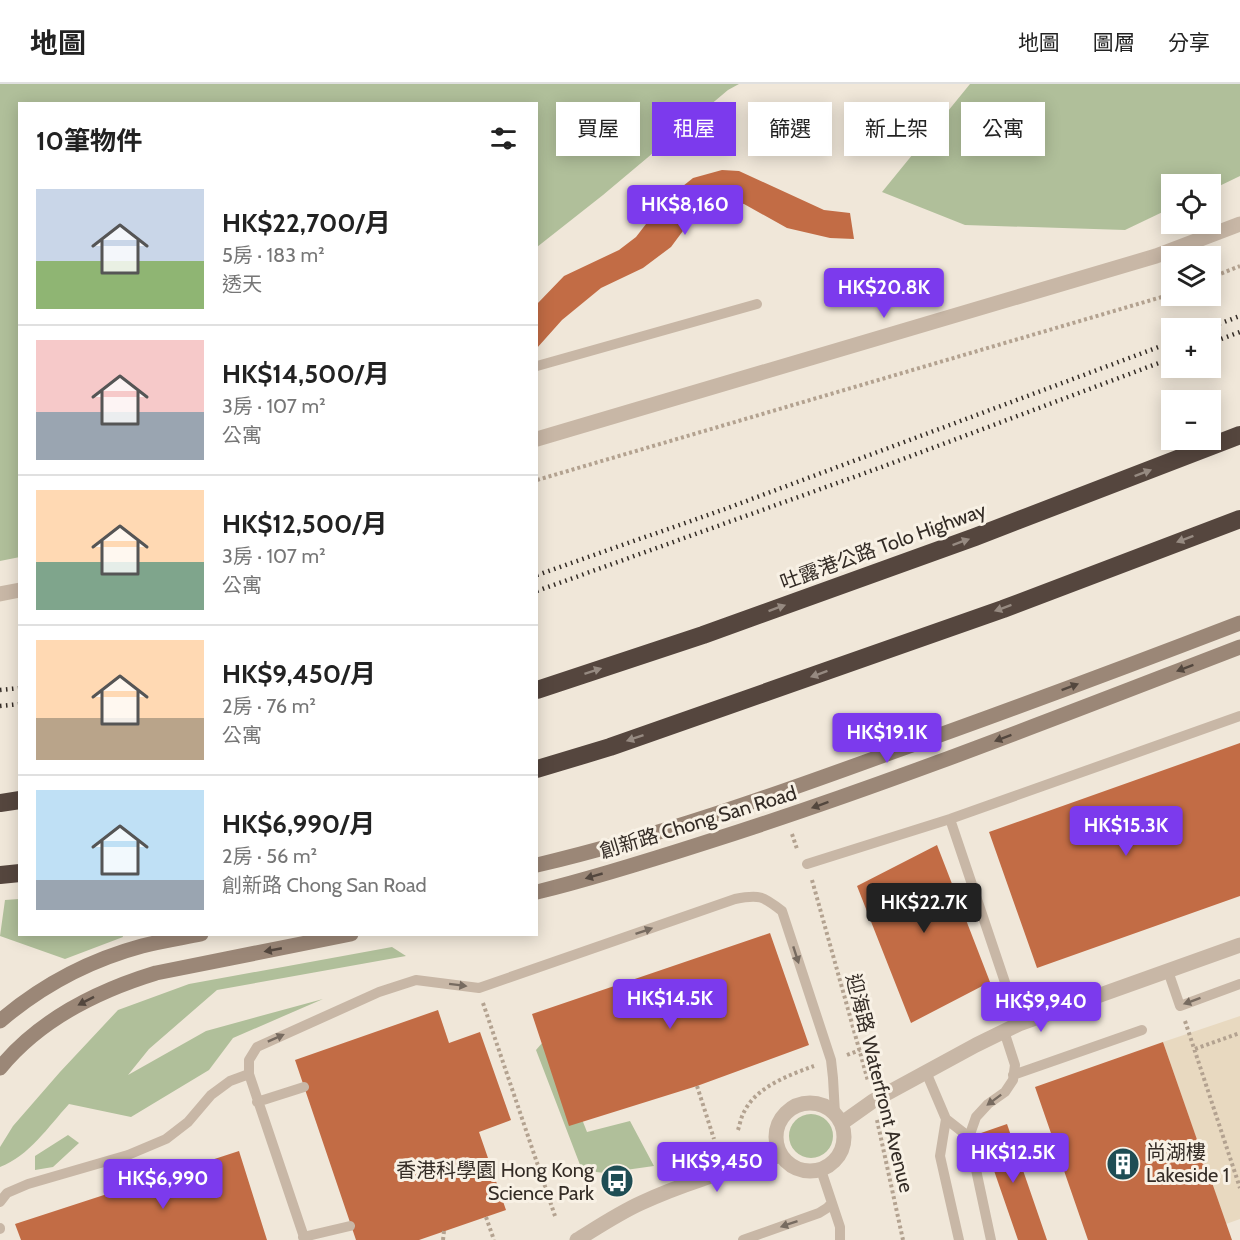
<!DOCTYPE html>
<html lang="zh-TW">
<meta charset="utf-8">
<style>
body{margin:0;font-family:Cabin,"Noto Sans TC",sans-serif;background:#f6f6f6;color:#222;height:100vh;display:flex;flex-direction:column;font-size:22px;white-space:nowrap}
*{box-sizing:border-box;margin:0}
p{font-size:20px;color:#767676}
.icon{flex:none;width:33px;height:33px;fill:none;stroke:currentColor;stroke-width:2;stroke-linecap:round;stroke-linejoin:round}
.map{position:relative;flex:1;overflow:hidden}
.drawer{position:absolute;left:18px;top:18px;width:520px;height:834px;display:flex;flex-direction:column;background:#fff;border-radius:0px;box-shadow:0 3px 15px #0003}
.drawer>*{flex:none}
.top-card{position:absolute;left:556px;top:18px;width:570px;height:54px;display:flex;gap:12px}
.controls{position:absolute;left:1161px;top:90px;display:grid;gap:12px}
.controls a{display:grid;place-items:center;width:60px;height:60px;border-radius:0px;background:#fff;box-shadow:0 3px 15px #0003;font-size:30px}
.price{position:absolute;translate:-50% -51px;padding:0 14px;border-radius:6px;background:#7c3aed;color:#fff;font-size:20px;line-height:39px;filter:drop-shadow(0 2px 3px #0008)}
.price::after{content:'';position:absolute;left:50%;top:36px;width:18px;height:14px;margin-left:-9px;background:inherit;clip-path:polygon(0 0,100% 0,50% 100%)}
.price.current{background:#222;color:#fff}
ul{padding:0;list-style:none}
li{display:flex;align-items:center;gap:18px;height:150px;padding:0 18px}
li+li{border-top:2px solid #e0e0e0}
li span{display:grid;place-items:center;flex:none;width:168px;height:120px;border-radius:0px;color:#555}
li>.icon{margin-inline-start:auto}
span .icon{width:72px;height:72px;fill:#fffc;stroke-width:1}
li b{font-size:26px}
h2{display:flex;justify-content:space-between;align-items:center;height:72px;padding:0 18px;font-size:26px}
.tag{padding:0 21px;border-radius:0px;background:#fff;box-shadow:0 3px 15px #0003;font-size:21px;line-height:54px}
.tag.current{background:#7c3aed;color:#fff}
header{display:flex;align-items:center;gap:36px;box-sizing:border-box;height:84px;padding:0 30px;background:#fff;border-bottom:2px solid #e0e0e0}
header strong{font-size:28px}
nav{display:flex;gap:33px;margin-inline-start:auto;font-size:21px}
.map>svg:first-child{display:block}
.green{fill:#b0bf9a}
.plaza{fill:#e8d9c0}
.building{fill:#c26c45}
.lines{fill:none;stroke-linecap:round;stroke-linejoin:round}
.path{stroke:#b3a290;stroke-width:4;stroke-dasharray:3 3;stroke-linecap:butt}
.lane{stroke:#c8b7a6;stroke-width:10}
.street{stroke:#c8b7a6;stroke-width:15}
.secondary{stroke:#9b8777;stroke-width:15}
.highway{stroke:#55463e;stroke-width:18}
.rail{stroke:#342c26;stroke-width:4.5;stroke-dasharray:1.5 4.5;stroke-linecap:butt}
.oneway{fill:#968a81}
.oneway2{fill:#53473e}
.oneway3{fill:#776b60}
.labels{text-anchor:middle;stroke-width:6;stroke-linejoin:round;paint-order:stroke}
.street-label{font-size:20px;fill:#342c26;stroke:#f8f1e5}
.poi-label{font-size:20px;fill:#342c26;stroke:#f8f1e5;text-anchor:start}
</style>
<header>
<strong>地圖</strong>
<nav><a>地圖</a><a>圖層</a><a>分享</a></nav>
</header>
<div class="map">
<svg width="1240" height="1156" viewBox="0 0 1240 1156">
<rect width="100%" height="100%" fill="#f0e7d9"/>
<path class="green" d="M 0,0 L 739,0 L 728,6 L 603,111 L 537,163 L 537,20 L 20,20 L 20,473 L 0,477 Z
M 970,0 L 1240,0 L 1240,92 L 1211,106 L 1210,100 L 1172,100 L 1171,124 L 1125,146 L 965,141 L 882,108 Z
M 19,815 L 20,850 L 122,850 L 123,853 L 65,875 L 0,852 L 5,816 Z
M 392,863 L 406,872 L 217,906 L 149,965 L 128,991 L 206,947 L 323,915 L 233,954 L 209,986 L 131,1033 L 69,1020 C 48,1043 29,1072 0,1083 L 0,1063 L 13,1042 L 60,988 L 118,926 L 189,900 Z
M 549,951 L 587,1048 L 630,1037 L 654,1082 L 604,1089 L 582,1086 L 536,966 Z
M789 1052a22 22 0 1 1 44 0a22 22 0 1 1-44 0Z
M 68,1051 L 79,1059 L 53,1083 L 35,1086 L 35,1072 Z"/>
<path class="plaza" d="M 1240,932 L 1240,1135 L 1226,1140 L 1163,958 Z"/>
<path class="building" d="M 722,86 L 739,87 L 824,126 L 850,129 L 854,155 L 830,154 L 787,144 L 744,120 L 716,115 L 694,132 L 671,163 L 643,184 L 601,204 L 562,236 L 537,264 L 537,220 L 564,192 L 619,166 L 636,153 L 663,118 L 693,94 Z
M 1240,659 L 1240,812 L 1037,884 L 989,748 Z
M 937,761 L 990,898 L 911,939 L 857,802 Z
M 770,849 L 809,961 L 697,1002 L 569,1042 L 532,930 Z
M 438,926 L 449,959 L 480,948 L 511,1036 L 479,1048 L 506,1126 L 419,1156 L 356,1156 L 295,976 Z
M 1163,958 L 1232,1156 L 1088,1156 L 1035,1003 Z
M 1007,1040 L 1047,1156 L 1018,1156 L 981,1049 Z
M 239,1067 L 267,1156 L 21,1156 L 15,1140 Z"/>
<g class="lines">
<path class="path" d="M 1210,194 L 1240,182
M 537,396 L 1172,210
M 792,750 L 797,765
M 812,796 L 868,997
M 483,919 L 555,1132
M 1185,937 L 1240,1104
M 1195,965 L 1240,949
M 847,971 L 860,966
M 697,1002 L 714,1055
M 877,1036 L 903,1156
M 738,1046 C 740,1040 741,1033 744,1028 C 756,1003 789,991 814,982
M 486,1133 L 494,1156
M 443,1156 L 444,1147"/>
<path class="lane" d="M 537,282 L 757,220
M 950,735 L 1019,940
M 807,780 L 950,735 L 1240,632
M 1168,887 L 1180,922 L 1240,900
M 926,988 L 946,1035 L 969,1053
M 1013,991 L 1142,946
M 257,1018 L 304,1003
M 946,1035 L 940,1072 L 959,1156
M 821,1086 L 840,1143 L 840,1156
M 0,1118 L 7,1109 L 28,1100 L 128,1071 L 166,1055 L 188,1038 L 211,1011 L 230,997 L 249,990
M 0,1144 L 0,1145
M 303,1153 L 350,1142
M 305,1156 L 249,990 L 249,976 L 257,963 L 379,908 L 416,896 L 479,904 L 735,815 C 759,810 763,812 782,827 L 831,976 L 833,994 L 835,1030
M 743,1156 L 819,1129 L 827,1124 L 832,1119
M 991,1156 L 969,1053 L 976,1033 L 988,1020 L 1005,1008 L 1013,996 L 1015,981 L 1004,947"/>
<path class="street" d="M 537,355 L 1156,172 L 1240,140
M 0,510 L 20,506
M776 1053a34 34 0 1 1 68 0a34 34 0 1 1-68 0Z
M 842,1039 L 873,1017 L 976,961 L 1019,940 L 1240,861
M 577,1156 C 598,1143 619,1129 641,1119 C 686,1098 734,1085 781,1071"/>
<path class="secondary" d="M 537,781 C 656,753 772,712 887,670 C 1005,628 1123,584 1240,539
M 537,808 C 594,794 651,776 707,758 C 887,701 1063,631 1240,563
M 0,937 C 41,902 90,876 142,862 C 161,857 181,854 201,850
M 0,984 C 40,935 97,907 156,889 L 351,850"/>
<path class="highway" d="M 537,606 L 703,551 L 975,453 L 1240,351
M 537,685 L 610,663 L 1003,525 L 1240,435
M 0,719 L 20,716
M 0,791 L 20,789"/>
<path class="rail" d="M 1208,244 L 1240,232
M 1210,259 L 1240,248
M 537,491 L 725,425 L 1172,258
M 537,507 L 879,384 L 1172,274
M 0,606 L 20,604
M 0,622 L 20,620"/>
</g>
<defs><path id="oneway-solid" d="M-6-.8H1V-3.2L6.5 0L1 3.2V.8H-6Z" transform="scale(1.5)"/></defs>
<g class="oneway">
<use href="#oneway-solid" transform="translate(1143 389) rotate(-21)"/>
<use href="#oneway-solid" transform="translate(1185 455) rotate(159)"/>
<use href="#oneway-solid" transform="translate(961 458) rotate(-20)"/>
<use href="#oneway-solid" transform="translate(777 524) rotate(-20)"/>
<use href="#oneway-solid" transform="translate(1003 524) rotate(160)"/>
<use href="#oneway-solid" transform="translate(593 587) rotate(-18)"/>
<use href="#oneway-solid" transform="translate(819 590) rotate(160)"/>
<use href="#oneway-solid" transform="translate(635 654) rotate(161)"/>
</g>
<g class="oneway2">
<use href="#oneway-solid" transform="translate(1185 584) rotate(159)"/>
<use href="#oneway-solid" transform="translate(1070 603) rotate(-21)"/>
<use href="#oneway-solid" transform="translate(1003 654) rotate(159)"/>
<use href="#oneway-solid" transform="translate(820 721) rotate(160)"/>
<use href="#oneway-solid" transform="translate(594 792) rotate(164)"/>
<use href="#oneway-solid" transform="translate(273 866) rotate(169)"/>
<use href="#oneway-solid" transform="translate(86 917) rotate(153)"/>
</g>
<g class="oneway3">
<use href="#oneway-solid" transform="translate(644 847) rotate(-19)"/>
<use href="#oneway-solid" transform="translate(796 871) rotate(72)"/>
<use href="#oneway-solid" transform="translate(458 901) rotate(7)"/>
<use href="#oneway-solid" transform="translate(1192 917) rotate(160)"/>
<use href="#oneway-solid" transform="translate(276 954) rotate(-24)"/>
<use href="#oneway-solid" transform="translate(994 1016) rotate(143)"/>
<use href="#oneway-solid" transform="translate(789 1140) rotate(161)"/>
</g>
<defs>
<g id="building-disc" transform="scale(1.725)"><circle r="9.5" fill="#1e4d54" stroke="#f8f1e5"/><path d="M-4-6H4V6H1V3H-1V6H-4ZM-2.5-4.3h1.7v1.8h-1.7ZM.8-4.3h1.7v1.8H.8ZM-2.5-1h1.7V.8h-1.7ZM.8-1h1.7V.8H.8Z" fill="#fff"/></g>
<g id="bus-disc" transform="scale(1.725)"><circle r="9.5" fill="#1e4d54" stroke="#f8f1e5"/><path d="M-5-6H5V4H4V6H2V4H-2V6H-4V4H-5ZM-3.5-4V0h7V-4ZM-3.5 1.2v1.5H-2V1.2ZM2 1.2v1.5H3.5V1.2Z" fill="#fff"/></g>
</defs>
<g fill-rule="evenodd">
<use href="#building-disc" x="1123" y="1080"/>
<use href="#bus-disc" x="617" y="1097"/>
</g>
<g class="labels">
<g class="street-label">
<text transform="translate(883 462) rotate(-20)" y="7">吐露港公路 Tolo Highway</text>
<text transform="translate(698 738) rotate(-17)" y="7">創新路 Chong San Road</text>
<text transform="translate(880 999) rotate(76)" y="7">迎海路 Waterfront Avenue</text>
</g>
<g class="poi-label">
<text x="1146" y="1075">尚湖樓<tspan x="1146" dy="23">Lakeside 1</tspan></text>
<text x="594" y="1093" text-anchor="end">香港科學園 Hong Kong<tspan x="594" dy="23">Science Park</tspan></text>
</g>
</g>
</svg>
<div class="controls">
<a><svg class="icon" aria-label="locate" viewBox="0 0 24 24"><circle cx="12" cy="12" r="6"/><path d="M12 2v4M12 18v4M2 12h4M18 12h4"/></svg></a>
<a><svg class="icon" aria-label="layers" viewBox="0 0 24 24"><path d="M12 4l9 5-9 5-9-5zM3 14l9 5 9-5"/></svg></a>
<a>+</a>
<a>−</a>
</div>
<b class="price" style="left:685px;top:152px">HK$8,160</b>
<b class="price" style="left:884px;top:235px">HK$20.8K</b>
<b class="price" style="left:887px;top:680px">HK$19.1K</b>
<b class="price" style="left:1126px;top:773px">HK$15.3K</b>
<b class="price current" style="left:924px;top:850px">HK$22.7K</b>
<b class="price" style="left:670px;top:946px">HK$14.5K</b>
<b class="price" style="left:1041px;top:949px">HK$9,940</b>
<b class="price" style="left:1013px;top:1100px">HK$12.5K</b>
<b class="price" style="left:717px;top:1109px">HK$9,450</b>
<b class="price" style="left:163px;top:1126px">HK$6,990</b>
<div class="top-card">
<a class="tag">買屋</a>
<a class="tag current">租屋</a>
<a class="tag">篩選</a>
<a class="tag">新上架</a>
<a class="tag">公寓</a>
</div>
<section class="drawer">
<h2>10筆物件<svg class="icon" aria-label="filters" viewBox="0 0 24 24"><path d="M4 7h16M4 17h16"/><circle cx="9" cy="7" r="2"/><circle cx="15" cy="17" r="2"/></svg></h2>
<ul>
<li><span style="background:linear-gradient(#c9d6e8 60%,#8fb573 0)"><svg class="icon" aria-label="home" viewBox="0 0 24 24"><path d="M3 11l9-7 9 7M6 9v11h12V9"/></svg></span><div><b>HK$22,700/月</b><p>5房 · 183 m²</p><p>透天</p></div></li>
<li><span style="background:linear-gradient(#f6c9c9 60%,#9aa5b1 0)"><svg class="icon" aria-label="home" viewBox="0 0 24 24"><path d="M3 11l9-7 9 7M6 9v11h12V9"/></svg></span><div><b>HK$14,500/月</b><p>3房 · 107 m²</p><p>公寓</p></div></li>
<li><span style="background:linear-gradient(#ffd9b3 60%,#7fa58c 0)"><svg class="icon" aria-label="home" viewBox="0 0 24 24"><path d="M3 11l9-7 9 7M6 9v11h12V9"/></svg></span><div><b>HK$12,500/月</b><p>3房 · 107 m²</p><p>公寓</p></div></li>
<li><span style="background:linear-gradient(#ffd9b3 65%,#b9a48a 0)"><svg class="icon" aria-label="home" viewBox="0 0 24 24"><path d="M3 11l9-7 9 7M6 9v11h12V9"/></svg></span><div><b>HK$9,450/月</b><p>2房 · 76 m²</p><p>公寓</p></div></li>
<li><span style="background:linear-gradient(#bfe0f5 75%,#9aa5b1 0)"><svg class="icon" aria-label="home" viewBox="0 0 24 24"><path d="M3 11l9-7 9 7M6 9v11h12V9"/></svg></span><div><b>HK$6,990/月</b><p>2房 · 56 m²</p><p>創新路 Chong San Road</p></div></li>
</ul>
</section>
</div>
